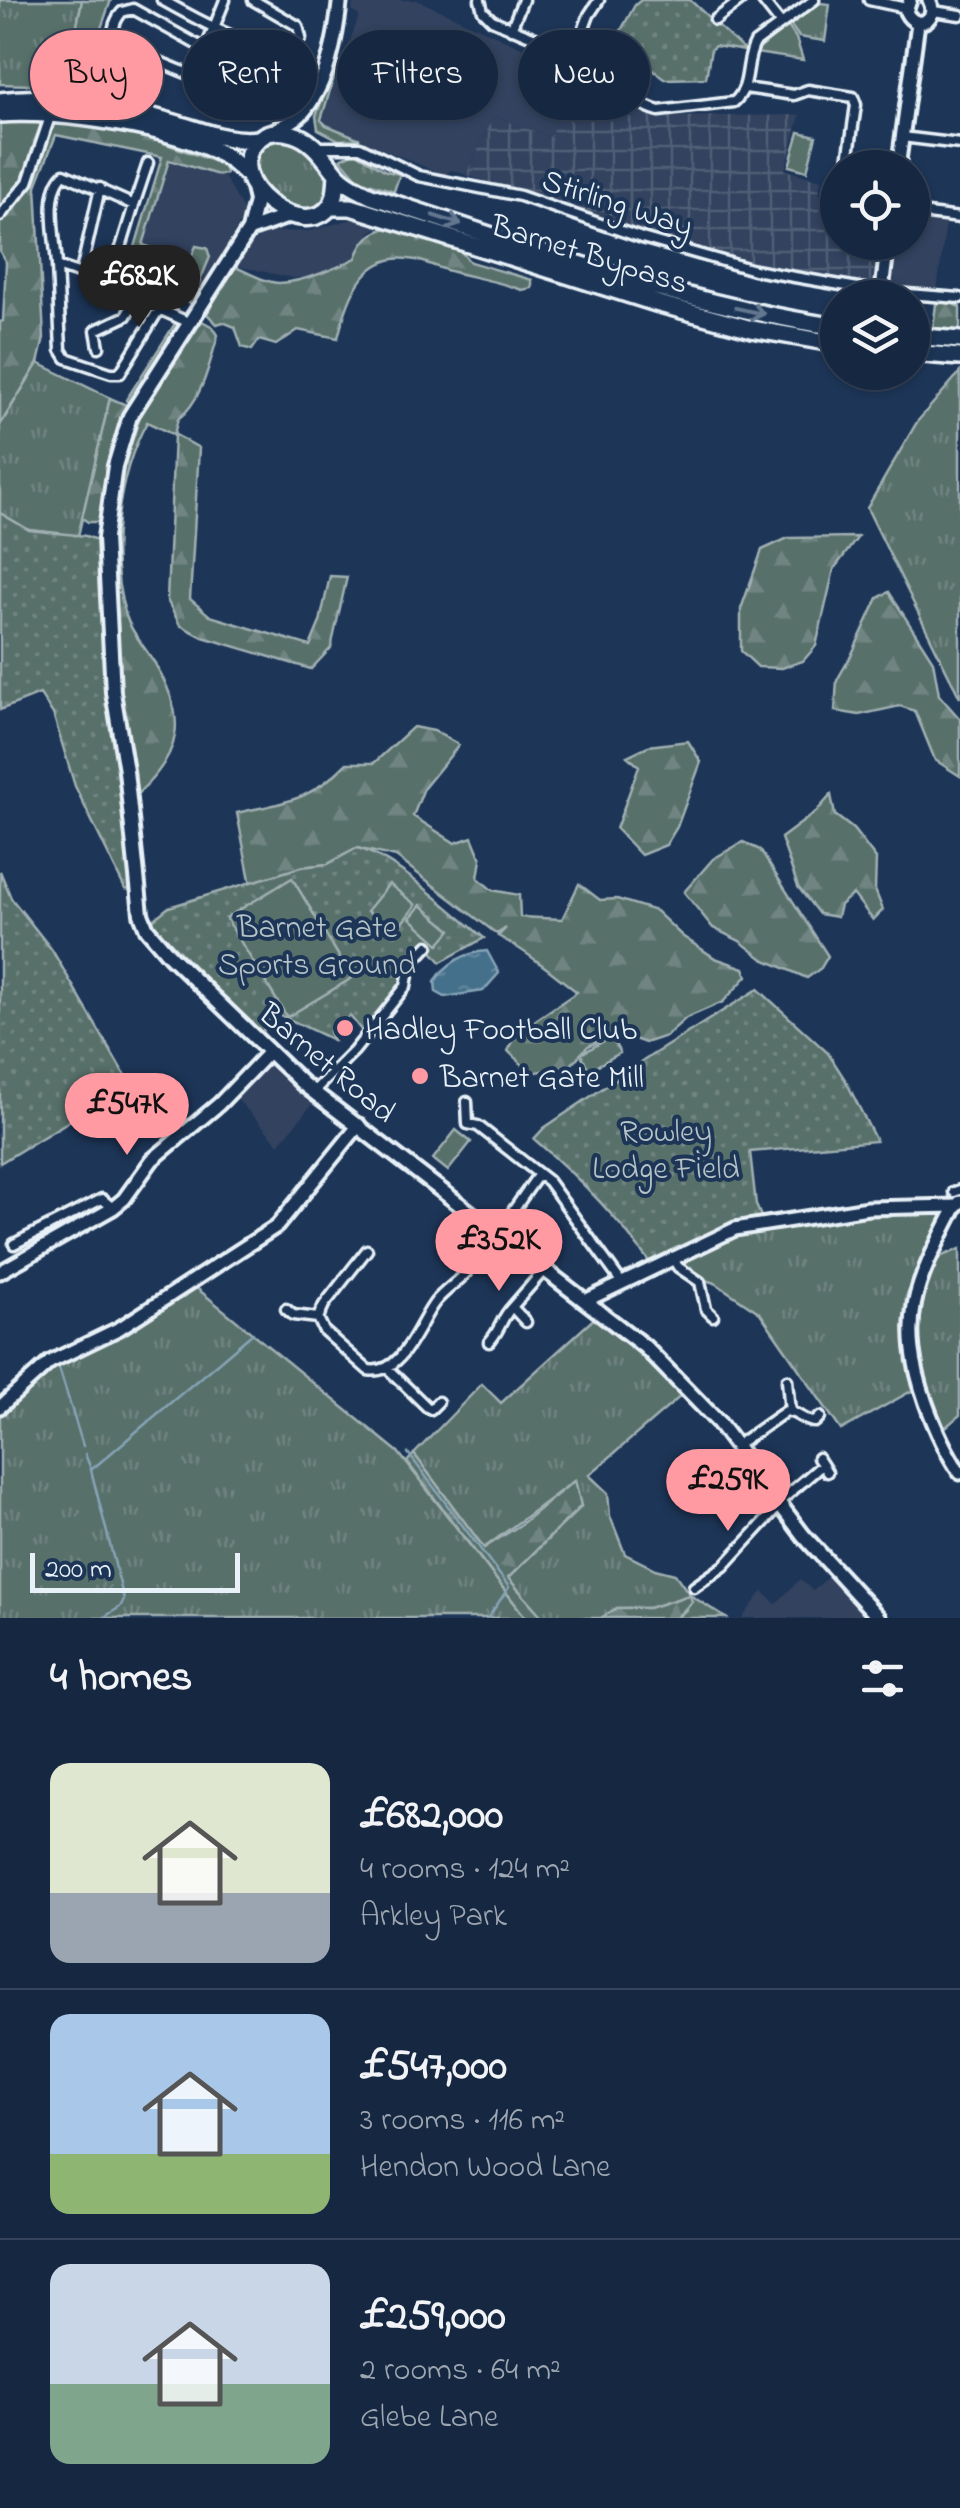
<!DOCTYPE html>
<meta charset="utf-8">
<style>
body{margin:0;font-family:"Indie Flower",sans-serif;background:#1f3048;color:#f1f3f6;height:100vh;display:flex;flex-direction:column;font-size:38px;white-space:nowrap}
*{box-sizing:border-box;margin:0}
p{font-size:32px;color:#9ea6b1}
.icon{flex:none;width:55px;height:55px;fill:none;stroke:currentColor;stroke-width:2;stroke-linecap:round;stroke-linejoin:round}
.map{position:relative;height:1618px;overflow:hidden}
.panel{display:flex;flex-direction:column;background:#162841;flex:1}
.panel>*{flex:none}
.top-card{position:absolute;left:30px;top:30px;width:900px;height:90px;display:flex;gap:20px}
.fabs{position:absolute;left:820px;top:150px;display:grid;gap:20px}
.fabs a{display:grid;place-items:center;width:110px;height:110px;border-radius:50%;background:#162841;box-shadow:0 2px 8px #0004,0 0 0 2px #35445a;font-size:50px}
.scale{position:absolute;left:30px;bottom:25px;width:210px;box-sizing:border-box;padding-left:10px;border:5px solid #e8f1f8;border-top:0;font-size:28px;line-height:35px;white-space:nowrap;color:#e8f1f8;-webkit-text-stroke:8px #1d3557;paint-order:stroke}
.price{position:absolute;translate:-50% -85px;padding:0 22px;border-radius:35px;background:#ff9aa2;color:#111;font-size:32px;line-height:65px;filter:drop-shadow(0 2px 5px #0008)}
.price::after{content:'';position:absolute;left:50%;top:60px;width:30px;height:22px;margin-left:-15px;background:inherit;clip-path:polygon(0 0,100% 0,50% 100%)}
.price.on{background:#222;color:#fff}
ul{padding:0;list-style:none}
li{display:flex;align-items:center;gap:30px;height:250px;padding:0 50px}
li+li{border-top:2px solid #35445a}
li span{display:grid;place-items:center;flex:none;width:280px;height:200px;border-radius:20px;color:#555}
li>.icon{margin-inline-start:auto}
span .icon{width:120px;height:120px;fill:#fffc;stroke-width:1}
li b{font-size:42px}
h2{display:flex;justify-content:space-between;align-items:center;height:120px;padding:0 50px;font-size:42px}
.pill{padding:0 35px;border-radius:45px;background:#162841;box-shadow:0 2px 8px #0004,0 0 0 2px #35445a;font-size:35px;line-height:90px}
.pill.on{background:#ff9aa2;color:#111}
.map>svg:first-child{display:block}
.built{fill:#32435e}
.industrial{fill:url(#industrial-grid)}
.grass{fill:url(#grass-tufts);stroke:#a0b0b2;stroke-width:2.5}
.forest{fill:url(#forest-firs);stroke:#a0b0b2;stroke-width:2.5}
.park{fill:url(#park-dots);stroke:#a0b0b2;stroke-width:2.5}
.pitch{fill:#586f6b;stroke:#a0b0b2;stroke-width:2.5}
.water{fill:url(#water-ripples);stroke:#86a4b7;stroke-width:2.5}
.lines{fill:none;stroke-linecap:round;stroke-linejoin:round}
.stream{stroke:#86a4b7;stroke-width:2.5}
.street-casing{stroke:#e8f1f8;stroke-width:15}
.secondary-casing{stroke:#e8f1f8;stroke-width:19}
.primary-casing{stroke:#e8f1f8;stroke-width:20}
.highway-casing{stroke:#e8f1f8;stroke-width:22}
.street{stroke:#1d3557;stroke-width:8}
.secondary{stroke:#1d3557;stroke-width:11}
.primary{stroke:#1d3557;stroke-width:12}
.highway{stroke:#1d3557;stroke-width:15}
.oneway{stroke:#64778f}
.poi-dot{fill:#ff9aa2;stroke:#1d3557;stroke-width:4}
.labels{text-anchor:middle;stroke-width:8;stroke-linejoin:round;paint-order:stroke}
.street-label{font-size:32px;fill:#e8f1f8;stroke:#1d3557}
.park-label{font-size:32px;fill:#b6c4c7;stroke:#1d3557}
.poi-label{font-size:32px;fill:#e8f1f8;stroke:#1d3557;text-anchor:start}
</style>
<div class="map">
<svg width="960" height="1618" viewBox="0 0 960 1618">
<defs>
<pattern id="industrial-grid" width="8" height="8" patternUnits="userSpaceOnUse" patternTransform="scale(2.5)"><rect width="8" height="8" fill="#32435e"/><path d="M0 4h8M4 0v8" fill="none" stroke="#505f76"/></pattern>
<pattern id="grass-tufts" width="24" height="20" patternUnits="userSpaceOnUse" patternTransform="scale(2.5)"><rect width="24" height="20" fill="#586f6b"/><path d="M3 7l-1-3M5 7V3M7 7l1-3M15 17l-1-3M17 17v-4M19 17l1-3" fill="none" stroke="#708481"/></pattern>
<pattern id="forest-firs" width="22" height="20" patternUnits="userSpaceOnUse" patternTransform="scale(2.5)"><rect width="22" height="20" fill="#586f6b"/><path d="M5 1l3.5 6h-7zM16 11l3.5 6h-7z" fill="#708481"/></pattern>
<pattern id="park-dots" width="8" height="8" patternUnits="userSpaceOnUse" patternTransform="scale(2.5)"><rect width="8" height="8" fill="#586f6b"/><path d="M2 2h.1M6 6h.1" fill="none" stroke="#708481" stroke-width="1.8" stroke-linecap="round"/></pattern>
<pattern id="water-ripples" width="26" height="14" patternUnits="userSpaceOnUse" patternTransform="scale(2.5)"><rect width="26" height="14" fill="#45708b"/><path d="M2 4q2-2 4 0t4 0M15 11q2-2 4 0t4 0" fill="none" stroke="#60859c"/></pattern>
</defs>
<rect width="100%" height="100%" fill="#1d3557"/>
<filter id="ink" filterUnits="userSpaceOnUse"><feTurbulence type="fractalNoise" baseFrequency=".01" numOctaves="2"/><feDisplacementMap in="SourceGraphic" scale="20" xChannelSelector="R" yChannelSelector="G"/><feConvolveMatrix kernelMatrix="1 2 1 2 8 2 1 2 1" color-interpolation-filters="sRGB"/></filter>
<g filter="url(#ink)">
<path class="built" d="M 353,0 L 417,0 L 573,70 L 550,137 L 494,116 L 466,175 L 452,170 L 444,175 L 326,125 L 323,117 L 359,16 L 352,11 Z
M 162,157 L 223,174 L 245,213 L 195,305 L 126,277 Z
M 363,216 L 390,221 L 370,232 L 362,252 L 347,266 L 322,276 L 292,278 L 233,265 L 264,232 L 309,231 Z
M 913,218 L 946,222 L 937,291 L 890,285 L 896,243 L 912,242 Z
M 267,1065 L 275,1066 L 315,1101 L 279,1144 L 233,1095 Z
M 831,1574 L 874,1618 L 742,1618 L 763,1591 L 776,1604 L 800,1579 L 813,1591 Z"/>
<path class="industrial" d="M 573,70 L 659,117 L 800,115 L 785,170 L 821,180 L 819,194 L 837,196 L 838,242 L 880,243 L 874,281 L 871,285 L 811,275 L 699,250 L 466,175 L 494,116 L 550,137 Z"/>
<path class="grass" d="M 0,0 L 82,0 L 65,86 L 0,84 Z
M 820,3 L 830,4 L 825,41 L 799,37 L 789,23 Z
M 787,25 L 796,38 L 803,60 L 755,53 Z
M 282,138 C 314,145 344,176 320,207 C 288,218 263,193 252,165 C 259,149 265,141 282,138 Z
M 355,152 L 386,171 L 400,174 L 394,191 L 359,180 L 341,159 Z
M 358,198 L 669,297 L 837,334 L 837,338 C 673,309 516,252 357,202 Z
M 38,363 L 110,398 L 78,536 L 29,530 L 0,513 L 0,425 Z
M 960,372 L 960,698 L 867,508 L 917,422 Z
M 885,1212 L 947,1214 L 906,1297 L 903,1328 L 913,1390 L 841,1430 L 760,1313 L 715,1283 L 695,1277 L 680,1266 L 679,1261 L 734,1235 Z
M 960,1249 L 960,1415 L 941,1431 L 917,1347 L 924,1291 L 934,1259 Z
M 194,1286 L 398,1452 L 526,1618 L 0,1618 L 0,1417 L 48,1368 L 75,1351 L 125,1332 Z
M 598,1315 L 682,1395 L 589,1475 L 608,1493 L 610,1516 L 625,1554 L 655,1569 L 675,1574 L 690,1595 L 726,1618 L 676,1618 L 687,1609 L 689,1595 L 649,1608 L 617,1608 L 601,1618 L 543,1618 L 508,1578 L 581,1507 L 574,1481 L 484,1548 L 414,1454 L 482,1384 L 501,1403 Z"/>
<path class="forest" d="M 82,0 L 111,0 L 79,91 L 65,86 Z
M 334,68 L 337,68 L 321,120 L 326,125 L 360,139 L 339,140 L 318,129 L 316,116 Z
M 61,121 L 142,135 L 224,165 L 226,173 L 218,175 L 169,160 L 143,245 L 190,260 L 196,246 L 207,248 L 210,257 L 197,288 L 202,294 L 193,304 L 126,277 L 162,157 L 56,135 L 36,186 L 44,338 L 38,363 L 0,425 L 0,322 L 3,321 L 6,262 L 0,252 L 0,122 Z
M 390,227 L 456,246 L 470,262 L 532,280 L 532,288 L 522,290 C 497,281 471,277 446,270 C 436,267 426,262 416,260 C 364,249 348,297 338,338 L 298,330 L 276,345 L 259,340 L 252,350 L 242,347 L 235,327 L 223,322 L 217,324 L 207,314 L 233,266 C 246,271 265,283 279,283 C 303,282 335,269 356,258 C 363,239 371,232 390,227 Z
M 946,301 L 960,307 L 960,330 L 933,328 L 936,304 Z
M 178,319 L 183,322 L 133,403 L 129,404 L 126,400 Z
M 202,321 L 213,327 L 218,335 C 210,362 202,402 178,419 L 174,434 L 199,448 L 190,599 L 210,616 L 310,646 L 320,622 L 330,576 L 347,577 L 331,648 L 311,669 L 203,637 L 180,625 L 167,600 L 174,435 L 147,422 C 117,476 107,557 126,616 C 132,634 145,647 154,662 C 188,718 183,753 135,796 L 122,703 L 112,544 L 116,492 L 140,416 Z
M 110,398 L 131,407 L 104,508 L 98,522 L 88,522 L 82,518 Z
M 858,537 L 834,569 L 816,646 L 803,661 L 782,668 L 758,667 L 741,651 L 741,609 L 762,550 L 788,538 Z
M 889,592 L 933,661 L 939,695 L 960,719 L 960,776 L 935,760 L 915,711 L 900,706 L 859,715 L 835,711 L 837,680 L 851,656 L 878,598 Z
M 413,727 L 434,731 L 459,745 L 424,788 L 413,816 L 455,843 L 472,837 L 481,859 L 478,878 L 492,890 L 519,895 L 520,917 L 562,919 L 579,884 L 600,900 L 617,899 L 656,911 L 682,936 L 715,958 L 744,968 L 747,976 L 723,1002 L 686,1018 L 666,1036 L 645,1043 L 618,1033 L 588,1046 L 570,1066 L 531,1073 L 508,1051 L 518,1032 L 577,992 C 552,972 526,951 498,936 L 506,928 L 497,934 L 396,857 L 357,848 L 328,864 L 301,867 L 251,885 L 237,813 C 289,801 308,802 347,763 L 374,763 Z
M 688,741 L 701,762 L 677,827 L 666,845 L 641,855 L 616,829 L 639,766 L 627,756 L 648,746 Z
M 831,795 L 835,815 L 853,829 L 876,859 L 875,890 L 883,910 L 873,920 L 853,894 L 840,905 L 837,917 L 819,914 L 798,887 L 781,838 L 816,812 Z
M 743,842 L 760,850 L 828,956 L 821,968 L 807,978 L 763,959 L 740,941 L 713,928 L 684,892 L 713,859 Z
M 414,1454 L 484,1548 L 520,1525 L 575,1480 L 581,1506 L 508,1578 L 543,1618 L 526,1618 L 407,1462 Z
M 690,1595 L 692,1602 L 676,1618 L 601,1618 L 617,1608 L 649,1608 Z"/>
<path class="park" d="M 641,0 L 690,0 L 745,51 L 715,46 L 711,49 L 706,78 L 665,79 L 645,64 L 629,85 L 603,63 L 635,5 Z
M 0,513 L 29,530 L 86,536 L 99,541 L 104,632 L 133,890 L 125,889 L 75,786 L 53,714 L 40,694 L 0,710 Z
M 357,848 C 396,858 452,912 484,938 L 441,962 L 428,947 L 410,965 L 406,986 L 365,1035 L 350,1016 L 329,1032 L 333,1040 L 274,1012 L 261,1034 L 150,922 L 169,907 L 301,867 L 328,864 Z
M 0,871 L 11,898 L 52,950 L 130,1084 L 0,1163 Z
M 758,989 L 828,1053 L 846,1081 L 876,1141 L 750,1152 L 756,1205 L 763,1221 L 730,1227 L 650,1263 C 617,1216 577,1176 534,1139 L 544,1128 L 652,1055 Z"/>
<path class="pitch" d="M 799,132 L 816,136 L 807,171 L 789,166 Z
M 292,878 L 352,978 L 287,1017 L 226,918 Z
M 389,884 L 416,905 L 394,933 L 367,911 Z
M 421,905 L 451,930 L 439,944 L 410,918 Z
M 611,1037 L 620,1053 L 589,1070 L 581,1054 Z
M 456,1130 L 471,1142 L 448,1171 L 433,1159 Z
M 715,1469 L 727,1484 L 696,1508 L 684,1492 Z"/>
<path class="water" d="M 487,951 L 499,973 L 483,991 L 445,997 L 436,992 L 435,981 C 448,962 464,953 487,951 Z"/>
<g class="lines">
<path class="stream" d="M 59,1368 L 83,1446
M 408,1453 L 509,1587 L 488,1618
M 85,1454 L 91,1469
M 103,1618 L 120,1607 L 124,1600 L 91,1470 L 253,1333"/>
<g class="street-casing">
<path id="street" d="M 162,0 C 187,14 268,60 292,49 L 301,38 L 298,26 L 253,0
M 480,0 L 483,11 L 492,20 C 526,35 562,47 594,66 C 615,79 634,105 659,111 L 734,102 C 752,86 744,63 755,43 L 814,0
M 762,0 L 780,23
M 869,0 L 906,8
M 933,11 L 960,15
M 715,20 L 741,0
M 511,29 L 523,0
M 205,49 L 133,9 L 122,12 C 114,21 109,36 118,45 L 262,104 L 301,115
M 574,55 L 589,15 L 599,0
M 204,79 L 203,55 L 225,0
M 745,88 L 794,95 L 808,90 L 853,97 L 856,105 L 847,168
M 902,137 L 960,144
M 317,147 L 360,147 L 419,176 L 520,196 L 642,238 L 754,270 L 881,292 L 960,298
M 134,205 L 148,163
M 912,212 L 960,218
M 0,216 L 28,182 L 51,114
M 57,266 L 61,350 L 66,358 L 111,373 L 120,373 L 160,308
M 81,272 L 100,188
M 110,284 L 134,205 L 64,174 C 44,193 56,240 57,266 L 110,284 L 119,291 L 190,323
M 99,347 L 96,330 L 126,316 L 136,299
M 313,1092 L 354,1051 L 406,986 L 410,965 L 428,946
M 467,1102 L 468,1124 L 478,1126 L 548,1181 L 622,1283
M 954,1192 L 960,1190
M 14,1244 L 102,1199 L 113,1208
M 367,1250 L 324,1305 L 318,1318 L 324,1331 L 368,1370 C 403,1376 418,1324 435,1302 C 443,1292 455,1284 464,1275 C 492,1244 514,1208 539,1174
M 672,1257 L 678,1267 L 700,1282 L 706,1309 L 713,1316
M 286,1309 L 293,1315 L 318,1318
M 526,1322 L 512,1307 L 545,1269
M 489,1342 C 500,1331 501,1318 512,1307
M 387,1368 L 427,1407 L 431,1409 L 438,1402
M 787,1380 L 790,1412
M 736,1446 L 786,1411 C 798,1412 804,1422 815,1422 L 820,1417
M 818,1458 L 827,1472
M 778,1503 L 822,1465
M 694,1587 L 724,1566 L 780,1505"/>
</g>
<g class="secondary-casing">
<path id="secondary" d="M 910,0 L 906,12 C 916,32 940,20 929,0
M 898,168 L 918,23
M 881,298 L 888,242
M 956,1206 C 917,1282 896,1317 926,1403 C 935,1428 945,1451 960,1473
M 0,1272 L 113,1208 L 124,1199 L 152,1160 L 219,1104 L 268,1053
M 585,1301 L 735,1229 L 868,1208 L 956,1206 L 960,1202
M 0,1407 L 50,1362 L 120,1328 L 277,1226 L 359,1125"/>
</g>
<g class="primary-casing">
<path id="primary" d="M 276,130 C 284,125 296,120 302,113 C 328,84 336,37 340,0
M 253,188 L 256,201 L 249,230 L 130,416 L 115,466 L 105,538 L 113,692 L 126,771 L 141,914 L 147,929 L 170,956 L 303,1084 L 645,1347 L 718,1422 L 803,1535 L 879,1618
M 249,230 L 291,215"/>
</g>
<g class="highway-casing">
<path id="highway" d="M 0,101 C 55,93 115,106 168,121 C 198,129 227,143 258,139
M 0,114 C 56,109 175,127 223,155 C 232,160 239,168 248,175
M 337,174 C 336,185 337,196 331,205 C 305,244 217,182 257,141 C 267,130 279,130 293,134 C 314,140 325,160 338,175 C 347,185 360,190 371,196 C 524,245 678,304 838,327
M 330,207 L 351,207 L 659,304 L 752,329 L 838,344
M 912,336 L 960,340
M 912,353 L 960,357"/>
</g>
<use href="#street" class="street"/>
<use href="#secondary" class="secondary"/>
<use href="#primary" class="primary"/>
<use href="#highway" class="highway"/>
</g>
<defs><path id="oneway-shaft" d="M-6 0H5M1.5-3L5.5 0L1.5 3" fill="none" stroke-width="1.6" stroke-linecap="round" stroke-linejoin="round" transform="scale(2.5)"/></defs>
<g class="oneway">
<use href="#oneway-shaft" transform="translate(447 220) rotate(18)"/>
<use href="#oneway-shaft" transform="translate(750 311) rotate(12)"/>
</g>
</g>
<g class="poi-dot">
<circle cx="345" cy="1028" r="10"/>
<circle cx="420" cy="1076" r="10"/>
</g>
<g class="labels">
<g class="street-label">
<text transform="translate(618 202) rotate(18)" y="11">Stirling Way</text>
<text transform="translate(590 253) rotate(17)" y="11">Barnet Bypass</text>
<text transform="translate(328 1062) rotate(40)" y="11">Barnet Road</text>
</g>
<g class="park-label">
<text x="317" y="937">Barnet Gate<tspan x="317" dy="37">Sports Ground</tspan></text>
<text x="666" y="1141">Rowley<tspan x="666" dy="37">Lodge Field</tspan></text>
</g>
<g class="poi-label">
<text x="365" y="1039">Hadley Football Club</text>
<text x="440" y="1087">Barnet Gate Mill</text>
</g>
</g>
</svg>
<div class="fabs">
<a><svg class="icon" aria-label="locate" viewBox="0 0 24 24"><circle cx="12" cy="12" r="6"/><path d="M12 2v4M12 18v4M2 12h4M18 12h4"/></svg></a>
<a><svg class="icon" aria-label="layers" viewBox="0 0 24 24"><path d="M12 4l9 5-9 5-9-5zM3 14l9 5 9-5"/></svg></a>
</div>
<div class="scale">200 m</div>
<b class="price on" style="left:139px;top:330px">£682K</b>
<b class="price" style="left:127px;top:1158px">£547K</b>
<b class="price" style="left:499px;top:1294px">£352K</b>
<b class="price" style="left:728px;top:1534px">£259K</b>
<div class="top-card">
<a class="pill on">Buy</a>
<a class="pill">Rent</a>
<a class="pill">Filters</a>
<a class="pill">New</a>
</div>
</div>
<section class="panel">
<h2>4 homes<svg class="icon" aria-label="filters" viewBox="0 0 24 24"><path d="M4 7h16M4 17h16"/><circle cx="9" cy="7" r="2"/><circle cx="15" cy="17" r="2"/></svg></h2>
<ul>
<li><span style="background:linear-gradient(#dfe7d0 65%,#9aa5b1 0)"><svg class="icon" aria-label="home" viewBox="0 0 24 24"><path d="M3 11l9-7 9 7M6 9v11h12V9"/></svg></span><div><b>£682,000</b><p>4 rooms · 124 m²</p><p>Arkley Park</p></div></li>
<li><span style="background:linear-gradient(#a9c7e8 70%,#8fb573 0)"><svg class="icon" aria-label="home" viewBox="0 0 24 24"><path d="M3 11l9-7 9 7M6 9v11h12V9"/></svg></span><div><b>£547,000</b><p>3 rooms · 116 m²</p><p>Hendon Wood Lane</p></div></li>
<li><span style="background:linear-gradient(#c9d6e8 60%,#7fa58c 0)"><svg class="icon" aria-label="home" viewBox="0 0 24 24"><path d="M3 11l9-7 9 7M6 9v11h12V9"/></svg></span><div><b>£259,000</b><p>2 rooms · 64 m²</p><p>Glebe Lane</p></div></li>
</ul>
</section>
